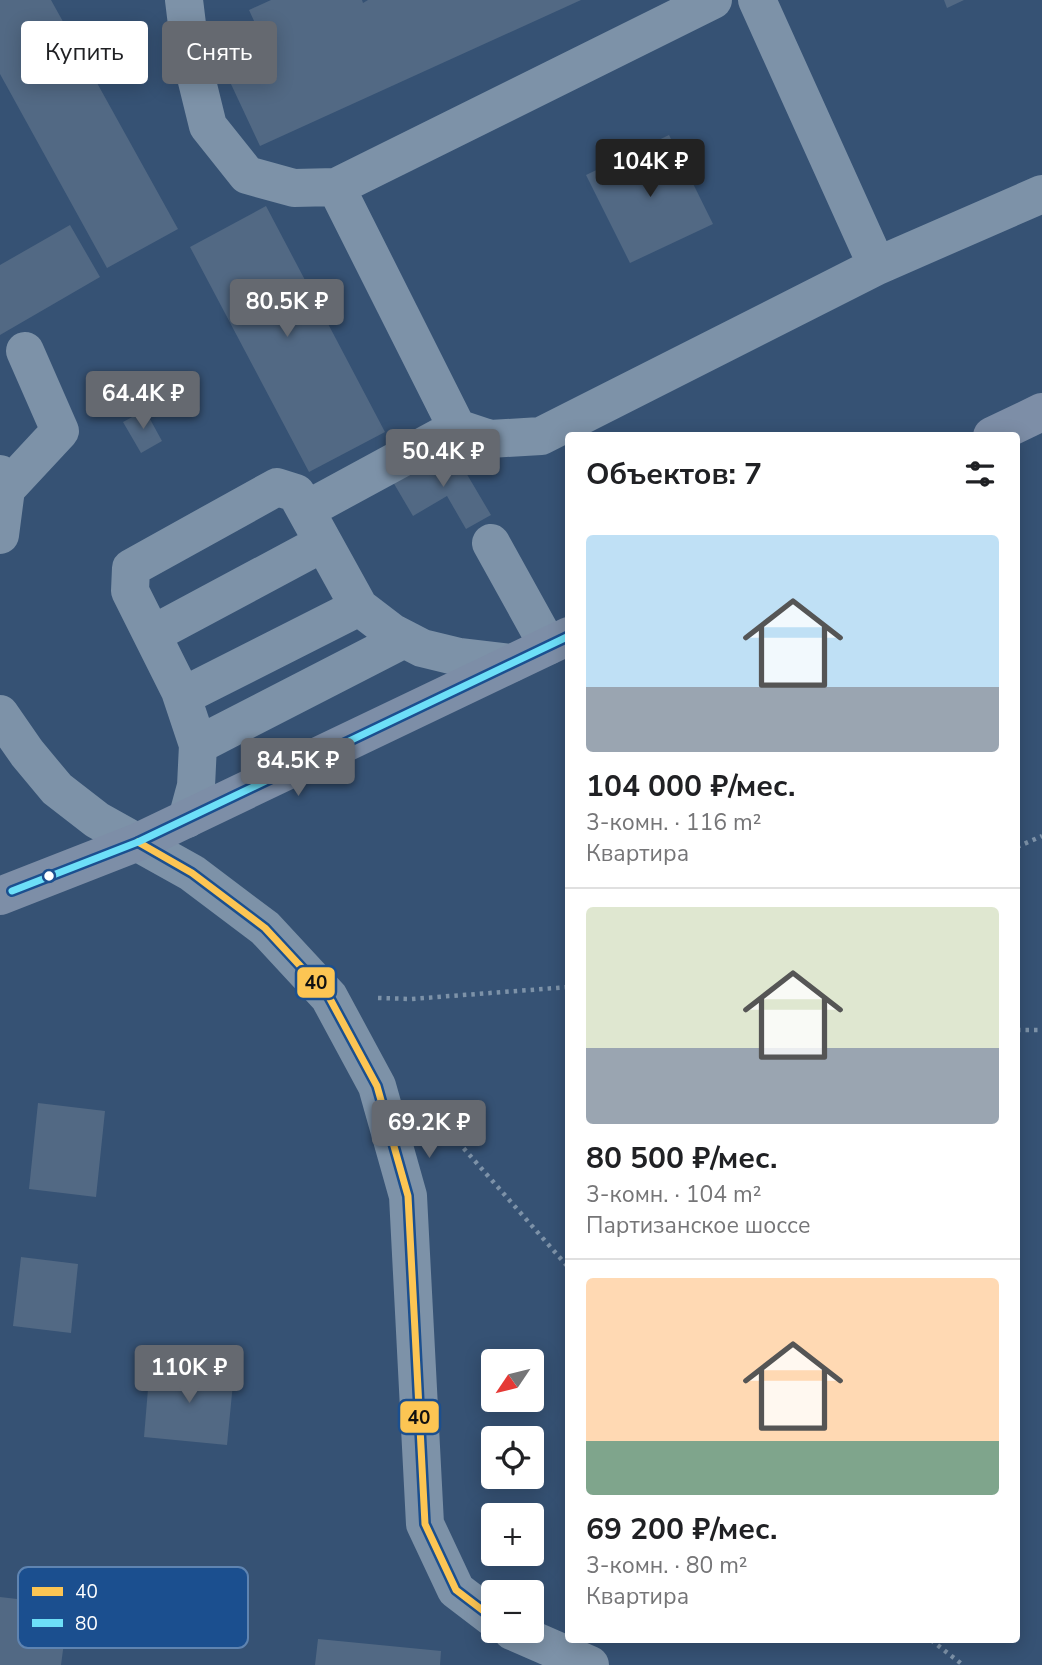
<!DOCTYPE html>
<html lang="ru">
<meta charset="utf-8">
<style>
body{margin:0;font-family:"Nunito Sans",sans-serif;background:#f2f2f2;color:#202124;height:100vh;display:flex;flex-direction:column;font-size:26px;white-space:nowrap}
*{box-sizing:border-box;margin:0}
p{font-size:23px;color:#757577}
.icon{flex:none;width:38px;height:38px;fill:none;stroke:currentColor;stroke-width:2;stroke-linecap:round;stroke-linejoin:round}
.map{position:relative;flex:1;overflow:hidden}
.side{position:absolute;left:565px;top:432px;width:455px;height:1211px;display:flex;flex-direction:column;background:#fff;border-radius:7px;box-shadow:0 4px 18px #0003}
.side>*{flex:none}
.guide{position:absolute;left:21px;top:21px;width:439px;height:63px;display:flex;gap:14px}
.needle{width:46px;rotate:235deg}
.fabs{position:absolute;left:481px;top:1349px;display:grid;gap:14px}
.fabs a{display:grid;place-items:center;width:63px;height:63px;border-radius:7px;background:#fff;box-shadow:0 4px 18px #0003;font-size:35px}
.price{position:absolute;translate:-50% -60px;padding:0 16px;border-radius:7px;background:#656970;color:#fff;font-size:23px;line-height:46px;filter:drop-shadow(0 2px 4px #0008)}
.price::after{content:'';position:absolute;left:50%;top:42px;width:21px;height:16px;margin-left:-10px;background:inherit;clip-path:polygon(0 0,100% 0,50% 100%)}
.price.current{background:#222;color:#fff}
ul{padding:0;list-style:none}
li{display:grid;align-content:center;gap:14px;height:371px;padding:0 21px}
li+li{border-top:2px solid #e0e0e0}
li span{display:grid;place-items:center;height:217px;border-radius:7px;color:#555}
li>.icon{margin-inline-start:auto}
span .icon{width:126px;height:126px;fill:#fffc;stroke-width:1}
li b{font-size:30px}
h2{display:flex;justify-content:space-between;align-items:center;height:84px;padding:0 21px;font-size:30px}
.chip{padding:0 24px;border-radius:7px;background:#fff;box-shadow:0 4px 18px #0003;font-size:24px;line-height:63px}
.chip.current{background:#656970;color:#fff}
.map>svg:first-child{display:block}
.building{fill:#526984}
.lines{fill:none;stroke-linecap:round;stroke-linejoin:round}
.path{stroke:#7d92a8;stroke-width:4.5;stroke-dasharray:3.5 5;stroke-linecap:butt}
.minor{stroke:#7d92a8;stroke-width:38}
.major{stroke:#7d8ea7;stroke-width:38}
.bus-1-casing{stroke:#1b4f8f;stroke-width:12}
.bus-2-casing{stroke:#1b4f8f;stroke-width:12}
.bus-1{stroke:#fcc553;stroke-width:7}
.bus-2{stroke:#6ddff8;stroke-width:7}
.bus-dot{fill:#fff;stroke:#1b4f8f;stroke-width:2.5}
.key{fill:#1b4f8f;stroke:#5f84b1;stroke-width:2}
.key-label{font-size:19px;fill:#fff}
.line-badge{stroke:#1b4f8f;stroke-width:2.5}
.pale-badge-label{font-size:19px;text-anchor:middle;font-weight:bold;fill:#111}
</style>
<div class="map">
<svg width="1042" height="1665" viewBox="0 0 1042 1665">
<rect width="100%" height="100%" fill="#365274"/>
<path class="building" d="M 0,0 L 51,0 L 178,229 L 107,268 L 0,74 Z
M 271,0 L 362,0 L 363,3 L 368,0 L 581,0 L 260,146 L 223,67 L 266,47 L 249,10 Z
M 944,0 L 964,0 L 947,8 Z
M 669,135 L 713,224 L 630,263 L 586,175 Z
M 266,206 L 385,432 L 309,472 L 190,247 Z
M 70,225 L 100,277 L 0,335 L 0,265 Z
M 145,410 L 162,441 L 141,453 L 123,422 Z
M 452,449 L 491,515 L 466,529 L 447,496 L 413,516 L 393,482 Z
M 38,1103 L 105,1111 L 96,1197 L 29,1189 Z
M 21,1257 L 78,1264 L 71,1333 L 13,1326 Z
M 150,1365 L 234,1373 L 227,1445 L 144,1437 Z
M 0,1597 L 69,1605 L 61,1665 L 0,1665 Z
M 318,1639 L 441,1651 L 440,1665 L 315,1665 Z"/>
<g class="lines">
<path class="path" d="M 1017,847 L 1042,836
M 378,998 L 411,999 L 569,987
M 1017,1030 L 1042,1030
M 430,1110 L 569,1268
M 931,1640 L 963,1665"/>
<path class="minor" d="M 184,0 L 191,57 L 208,126 L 247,175 L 294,188 L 336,187 L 713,0
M 757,0 L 877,266
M 336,187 L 457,428 L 490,439 L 541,436 L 877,266 L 1042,194
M 0,474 L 6,489 L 0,535
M 6,489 L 60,431 L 25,351
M 306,510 L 457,428
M 491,543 L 548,646
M 153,634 L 323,543
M 183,696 L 359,607
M 0,714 L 27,753 L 57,789 L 97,820 L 192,873 L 265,928 L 329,997 L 377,1086 L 408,1196 L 425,1524 L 456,1590 L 494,1619
M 198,745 L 404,639
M 187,819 L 196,786 L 198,745 L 180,691 L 130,591 L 131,568 L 277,487 L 296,493 L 359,607 L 393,633 L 422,648 L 459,657 L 512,663
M 512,1631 L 590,1665"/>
<path class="major" d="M 992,436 L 1042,412
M 0,896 L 138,842 L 569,636"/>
<g class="bus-1-casing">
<path id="bus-1" d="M 138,842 L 192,873 L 265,928 L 329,997 L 377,1086 L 408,1196 L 425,1524 L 456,1590 L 494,1619"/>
</g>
<g class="bus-2-casing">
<path id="bus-2" d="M 12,891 L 138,842 L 569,636"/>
</g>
<use href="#bus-1" class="bus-1"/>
<use href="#bus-2" class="bus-2"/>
</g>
<circle class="bus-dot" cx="49" cy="876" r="6"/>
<rect x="18" y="1567" width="230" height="81" rx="10" class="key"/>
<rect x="32" y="1587" width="31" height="9" fill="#fcc553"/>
<rect x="32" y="1619" width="31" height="8" fill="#6ddff8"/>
<g class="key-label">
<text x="75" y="1598">40</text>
<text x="75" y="1630">80</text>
</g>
<g class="line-badge">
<rect x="296" y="966" width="40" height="33" rx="7" fill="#fcc553"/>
<rect x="399" y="1400" width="41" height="34" rx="7" fill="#fcc553"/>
</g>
<g class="pale-badge-label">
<text x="316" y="989">40</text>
<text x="419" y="1424">40</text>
</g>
</svg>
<div class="fabs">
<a><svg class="needle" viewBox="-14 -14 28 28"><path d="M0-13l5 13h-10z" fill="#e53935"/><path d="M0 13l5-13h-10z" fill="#757577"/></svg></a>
<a><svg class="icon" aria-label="locate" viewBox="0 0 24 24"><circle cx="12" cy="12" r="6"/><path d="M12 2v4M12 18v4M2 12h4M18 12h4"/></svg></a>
<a>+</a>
<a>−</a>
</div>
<b class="price current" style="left:650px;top:199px">104K ₽</b>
<b class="price" style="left:287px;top:339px">80.5K ₽</b>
<b class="price" style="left:143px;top:431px">64.4K ₽</b>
<b class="price" style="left:443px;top:489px">50.4K ₽</b>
<b class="price" style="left:298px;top:798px">84.5K ₽</b>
<b class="price" style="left:429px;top:1160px">69.2K ₽</b>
<b class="price" style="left:189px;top:1405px">110K ₽</b>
<div class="guide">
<a class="chip">Купить</a>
<a class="chip current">Снять</a>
</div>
<section class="side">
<h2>Объектов: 7<svg class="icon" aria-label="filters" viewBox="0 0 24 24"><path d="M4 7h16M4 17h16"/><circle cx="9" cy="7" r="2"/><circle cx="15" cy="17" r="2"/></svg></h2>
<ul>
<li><span style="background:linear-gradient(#bfe0f5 70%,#9aa5b1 0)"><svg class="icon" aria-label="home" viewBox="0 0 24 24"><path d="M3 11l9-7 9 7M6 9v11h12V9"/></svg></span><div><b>104 000 ₽/мес.</b><p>3-комн. · 116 m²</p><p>Квартира</p></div></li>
<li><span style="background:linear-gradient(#dfe7d0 65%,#9aa5b1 0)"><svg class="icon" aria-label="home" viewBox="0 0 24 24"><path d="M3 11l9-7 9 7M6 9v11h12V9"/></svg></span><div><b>80 500 ₽/мес.</b><p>3-комн. · 104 m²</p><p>Партизанское шоссе</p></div></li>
<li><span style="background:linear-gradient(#ffd9b3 75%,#7fa58c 0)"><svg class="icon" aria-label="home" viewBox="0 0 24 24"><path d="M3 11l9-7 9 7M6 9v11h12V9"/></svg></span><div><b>69 200 ₽/мес.</b><p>3-комн. · 80 m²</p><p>Квартира</p></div></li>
</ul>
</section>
</div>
